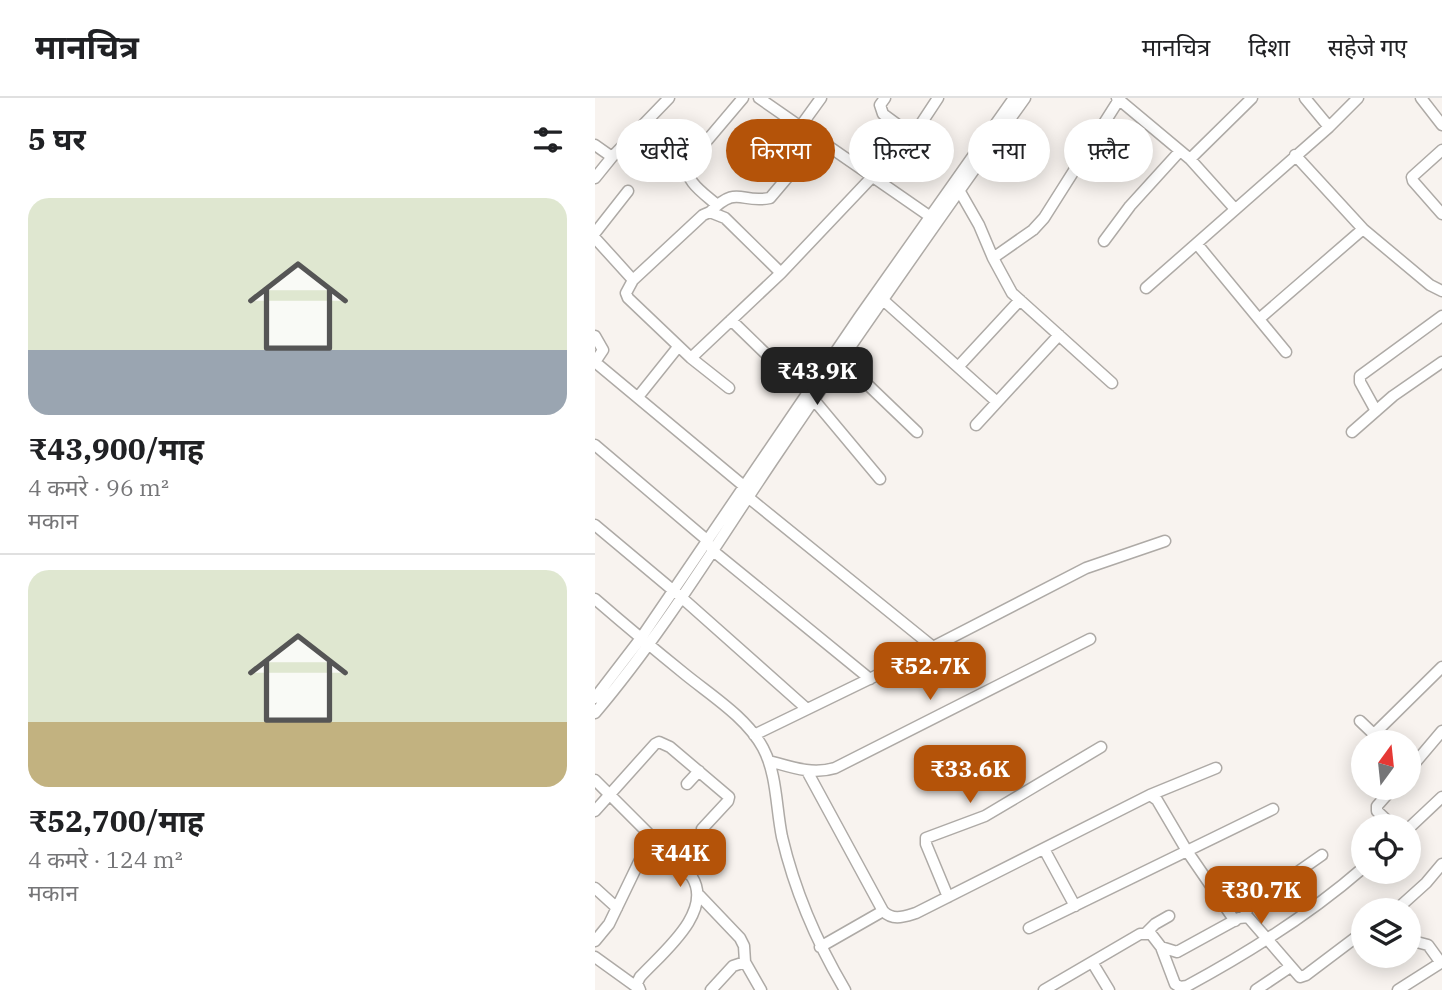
<!DOCTYPE html>
<html lang="hi">
<meta charset="utf-8">
<style>
body{margin:0;font-family:"IBM Plex Serif","Noto Sans Devanagari",serif;background:#f6f6f6;color:#202124;height:100vh;display:flex;flex-direction:column;font-size:26px;white-space:nowrap}
*{box-sizing:border-box;margin:0}
p{font-size:23px;color:#757577}
.icon{flex:none;width:38px;height:38px;fill:none;stroke:currentColor;stroke-width:2;stroke-linecap:round;stroke-linejoin:round}
.map{position:relative;flex:1;overflow:hidden}
.drawer{display:flex;flex-direction:column;background:#fff;width:595px}
.drawer>*{flex:none}
.banner{position:absolute;left:21px;top:21px;width:665px;height:63px;display:flex;gap:14px}
.needle{width:46px;rotate:15deg}
.controls{position:absolute;left:756px;top:632px;display:grid;gap:14px}
.controls a{display:grid;place-items:center;width:70px;height:70px;border-radius:50%;background:#fff;box-shadow:0 4px 18px #0003;font-size:35px}
.price{position:absolute;translate:-50% -60px;padding:0 16px;border-radius:14px;background:#b45309;color:#fff;font-size:23px;line-height:46px;filter:drop-shadow(0 2px 4px #0008)}
.price::after{content:'';position:absolute;left:50%;top:42px;width:21px;height:16px;margin-left:-10px;background:inherit;clip-path:polygon(0 0,100% 0,50% 100%)}
.price.selected{background:#222;color:#fff}
ul{padding:0;list-style:none}
li{display:grid;align-content:center;gap:14px;height:371px;padding:0 28px}
li+li{border-top:2px solid #e0e0e0}
li span{display:grid;place-items:center;height:217px;border-radius:21px;color:#555}
li>.icon{margin-inline-start:auto}
span .icon{width:126px;height:126px;fill:#fffc;stroke-width:1}
li b{font-size:30px}
h2{display:flex;justify-content:space-between;align-items:center;height:84px;padding:0 28px;font-size:30px}
.pill{padding:0 24px;border-radius:32px;background:#fff;box-shadow:0 4px 18px #0003;font-size:24px;line-height:63px}
.pill.selected{background:#b45309;color:#fff}
header{display:flex;align-items:center;gap:42px;box-sizing:border-box;height:98px;padding:0 35px;background:#fff;border-bottom:2px solid #e0e0e0}
header strong{font-size:33px}
nav{display:flex;gap:38px;margin-inline-start:auto;font-size:24px}
main{display:flex;flex:1;min-height:0}
.map>svg:first-child{display:block}
.lines{fill:none;stroke-linecap:round;stroke-linejoin:round}
.minor-casing{stroke:#aeaaa6;stroke-width:13}
.minor{stroke:#fff;stroke-width:10}
</style>
<header>
<strong>मानचित्र</strong>
<nav><a>मानचित्र</a><a>दिशा</a><a>सहेजे गए</a></nav>
</header>
<main>
<section class="drawer">
<h2>5 घर<svg class="icon" aria-label="filters" viewBox="0 0 24 24"><path d="M4 7h16M4 17h16"/><circle cx="9" cy="7" r="2"/><circle cx="15" cy="17" r="2"/></svg></h2>
<ul>
<li><span style="background:linear-gradient(#dfe7d0 70%,#9aa5b1 0)"><svg class="icon" aria-label="home" viewBox="0 0 24 24"><path d="M3 11l9-7 9 7M6 9v11h12V9"/></svg></span><div><b>₹43,900/माह</b><p>4 कमरे · 96 m²</p><p>मकान</p></div></li>
<li><span style="background:linear-gradient(#dfe7d0 70%,#c2b280 0)"><svg class="icon" aria-label="home" viewBox="0 0 24 24"><path d="M3 11l9-7 9 7M6 9v11h12V9"/></svg></span><div><b>₹52,700/माह</b><p>4 कमरे · 124 m²</p><p>मकान</p></div></li>
</ul>
</section>
<div class="map">
<svg width="847" height="892" viewBox="0 0 847 892">
<rect width="100%" height="100%" fill="#f8f3ef"/>
<g class="lines">
<g class="minor-casing">
<path id="minor" d="M 164,0 L 340,122
M 290,0 L 285,7 L 288,16 L 318,38
M 522,0 L 595,61 L 640,111
M 710,0 L 734,29
M 826,0 L 847,27
M 205,29 L 226,0
M 0,47 L 17,59
M 847,52 L 817,79 L 818,83 L 847,116
M 595,61 L 657,0
M 0,80 L 17,59 L 74,0
M 287,85 L 343,0
M 364,92 L 384,127 L 398,160 L 417,195 L 517,285
M 122,107 C 110,96 88,83 93,65 L 148,0
M 115,114 C 143,86 145,106 175,100 L 224,42
M 768,131 L 835,187 L 847,193
M 0,135 L 33,93
M 0,140 L 38,182
M 509,143 L 535,108 L 585,53
M 602,146 L 691,254
M 398,160 L 438,132 L 449,120 L 525,0
M 551,190 L 734,29 L 763,0
M 287,201 L 402,304
M 664,221 L 768,131 L 700,57
M 136,222 L 172,257
M 0,238 L 8,252 L 0,264
M 96,260 L 186,175 L 277,79
M 248,263 L 322,334
M 0,264 L 150,389 L 154,400 L 338,549
M 363,269 L 425,202
M 134,290 L 96,260 L 33,200 L 31,195 L 38,182 L 108,117 L 115,114 L 130,120 L 186,175
M 43,299 L 83,249
M 219,302 L 285,381
M 781,313 L 765,284 L 765,278 L 847,218
M 381,327 L 464,237
M 757,334 L 798,298 L 847,264
M 0,347 L 113,443
M 0,427 L 86,499 L 212,611
M 117,452 L 275,581
M 0,501 C 30,527 60,552 91,577 C 117,598 152,620 168,650 C 182,676 181,710 187,739 C 200,794 221,843 250,892
M 0,600 L 46,540 L 265,218 L 419,0
M 0,615 C 68,535 123,443 182,356 C 263,236 346,118 430,0
M 765,623 L 787,644
M 779,636 L 847,569
M 159,637 L 301,568 L 491,470 L 570,443
M 174,663 C 196,669 217,677 240,670 L 495,541
M 814,672 L 847,633
M 212,673 L 288,813 C 298,823 308,819 321,815 L 555,697 L 562,702 L 592,753 L 640,823
M 0,682 L 97,779 C 119,814 67,855 45,879 L 42,885 L 45,892
M 92,686 L 104,673
M 555,697 L 621,670
M 0,713 L 60,646 L 64,644 L 75,649 L 134,699 L 133,703 L 107,731
M 798,728 L 782,713 L 782,708 L 798,690
M 814,730 L 847,699
M 449,751 L 480,808
M 0,790 L 22,810
M 104,797 L 145,840 L 149,848 L 150,864
M 353,799 L 331,746 L 331,740 L 390,718 L 506,649
M 801,812 L 831,785 L 847,766
M 649,819 L 654,808 L 727,757
M 434,830 L 678,711
M 551,835 L 560,826 L 574,818
M 814,842 L 833,847 L 846,865
M 0,843 L 14,826 L 56,739
M 225,849 L 288,813
M 566,849 L 580,886 L 585,889 L 592,888 C 655,854 714,817 768,770
M 0,859 L 43,890
M 497,864 L 514,892
M 116,892 L 138,868 L 150,864 L 166,892
M 449,892 L 545,836 L 556,836 L 566,849 L 582,854 L 644,820 L 653,819 L 705,879 L 711,877 L 768,834
M 661,892 L 695,869
M 803,892 L 847,864"/>
</g>
<use href="#minor" class="minor"/>
</g>
</svg>
<div class="controls">
<a><svg class="needle" viewBox="-14 -14 28 28"><path d="M0-13l5 13h-10z" fill="#e53935"/><path d="M0 13l5-13h-10z" fill="#757577"/></svg></a>
<a><svg class="icon" aria-label="locate" viewBox="0 0 24 24"><circle cx="12" cy="12" r="6"/><path d="M12 2v4M12 18v4M2 12h4M18 12h4"/></svg></a>
<a><svg class="icon" aria-label="layers" viewBox="0 0 24 24"><path d="M12 4l9 5-9 5-9-5zM3 14l9 5 9-5"/></svg></a>
</div>
<b class="price selected" style="left:222px;top:309px">₹43.9K</b>
<b class="price" style="left:335px;top:604px">₹52.7K</b>
<b class="price" style="left:375px;top:707px">₹33.6K</b>
<b class="price" style="left:85px;top:791px">₹44K</b>
<b class="price" style="left:666px;top:828px">₹30.7K</b>
<div class="banner">
<a class="pill">खरीदें</a>
<a class="pill selected">किराया</a>
<a class="pill">फ़िल्टर</a>
<a class="pill">नया</a>
<a class="pill">फ़्लैट</a>
</div>
</div>
</main>
